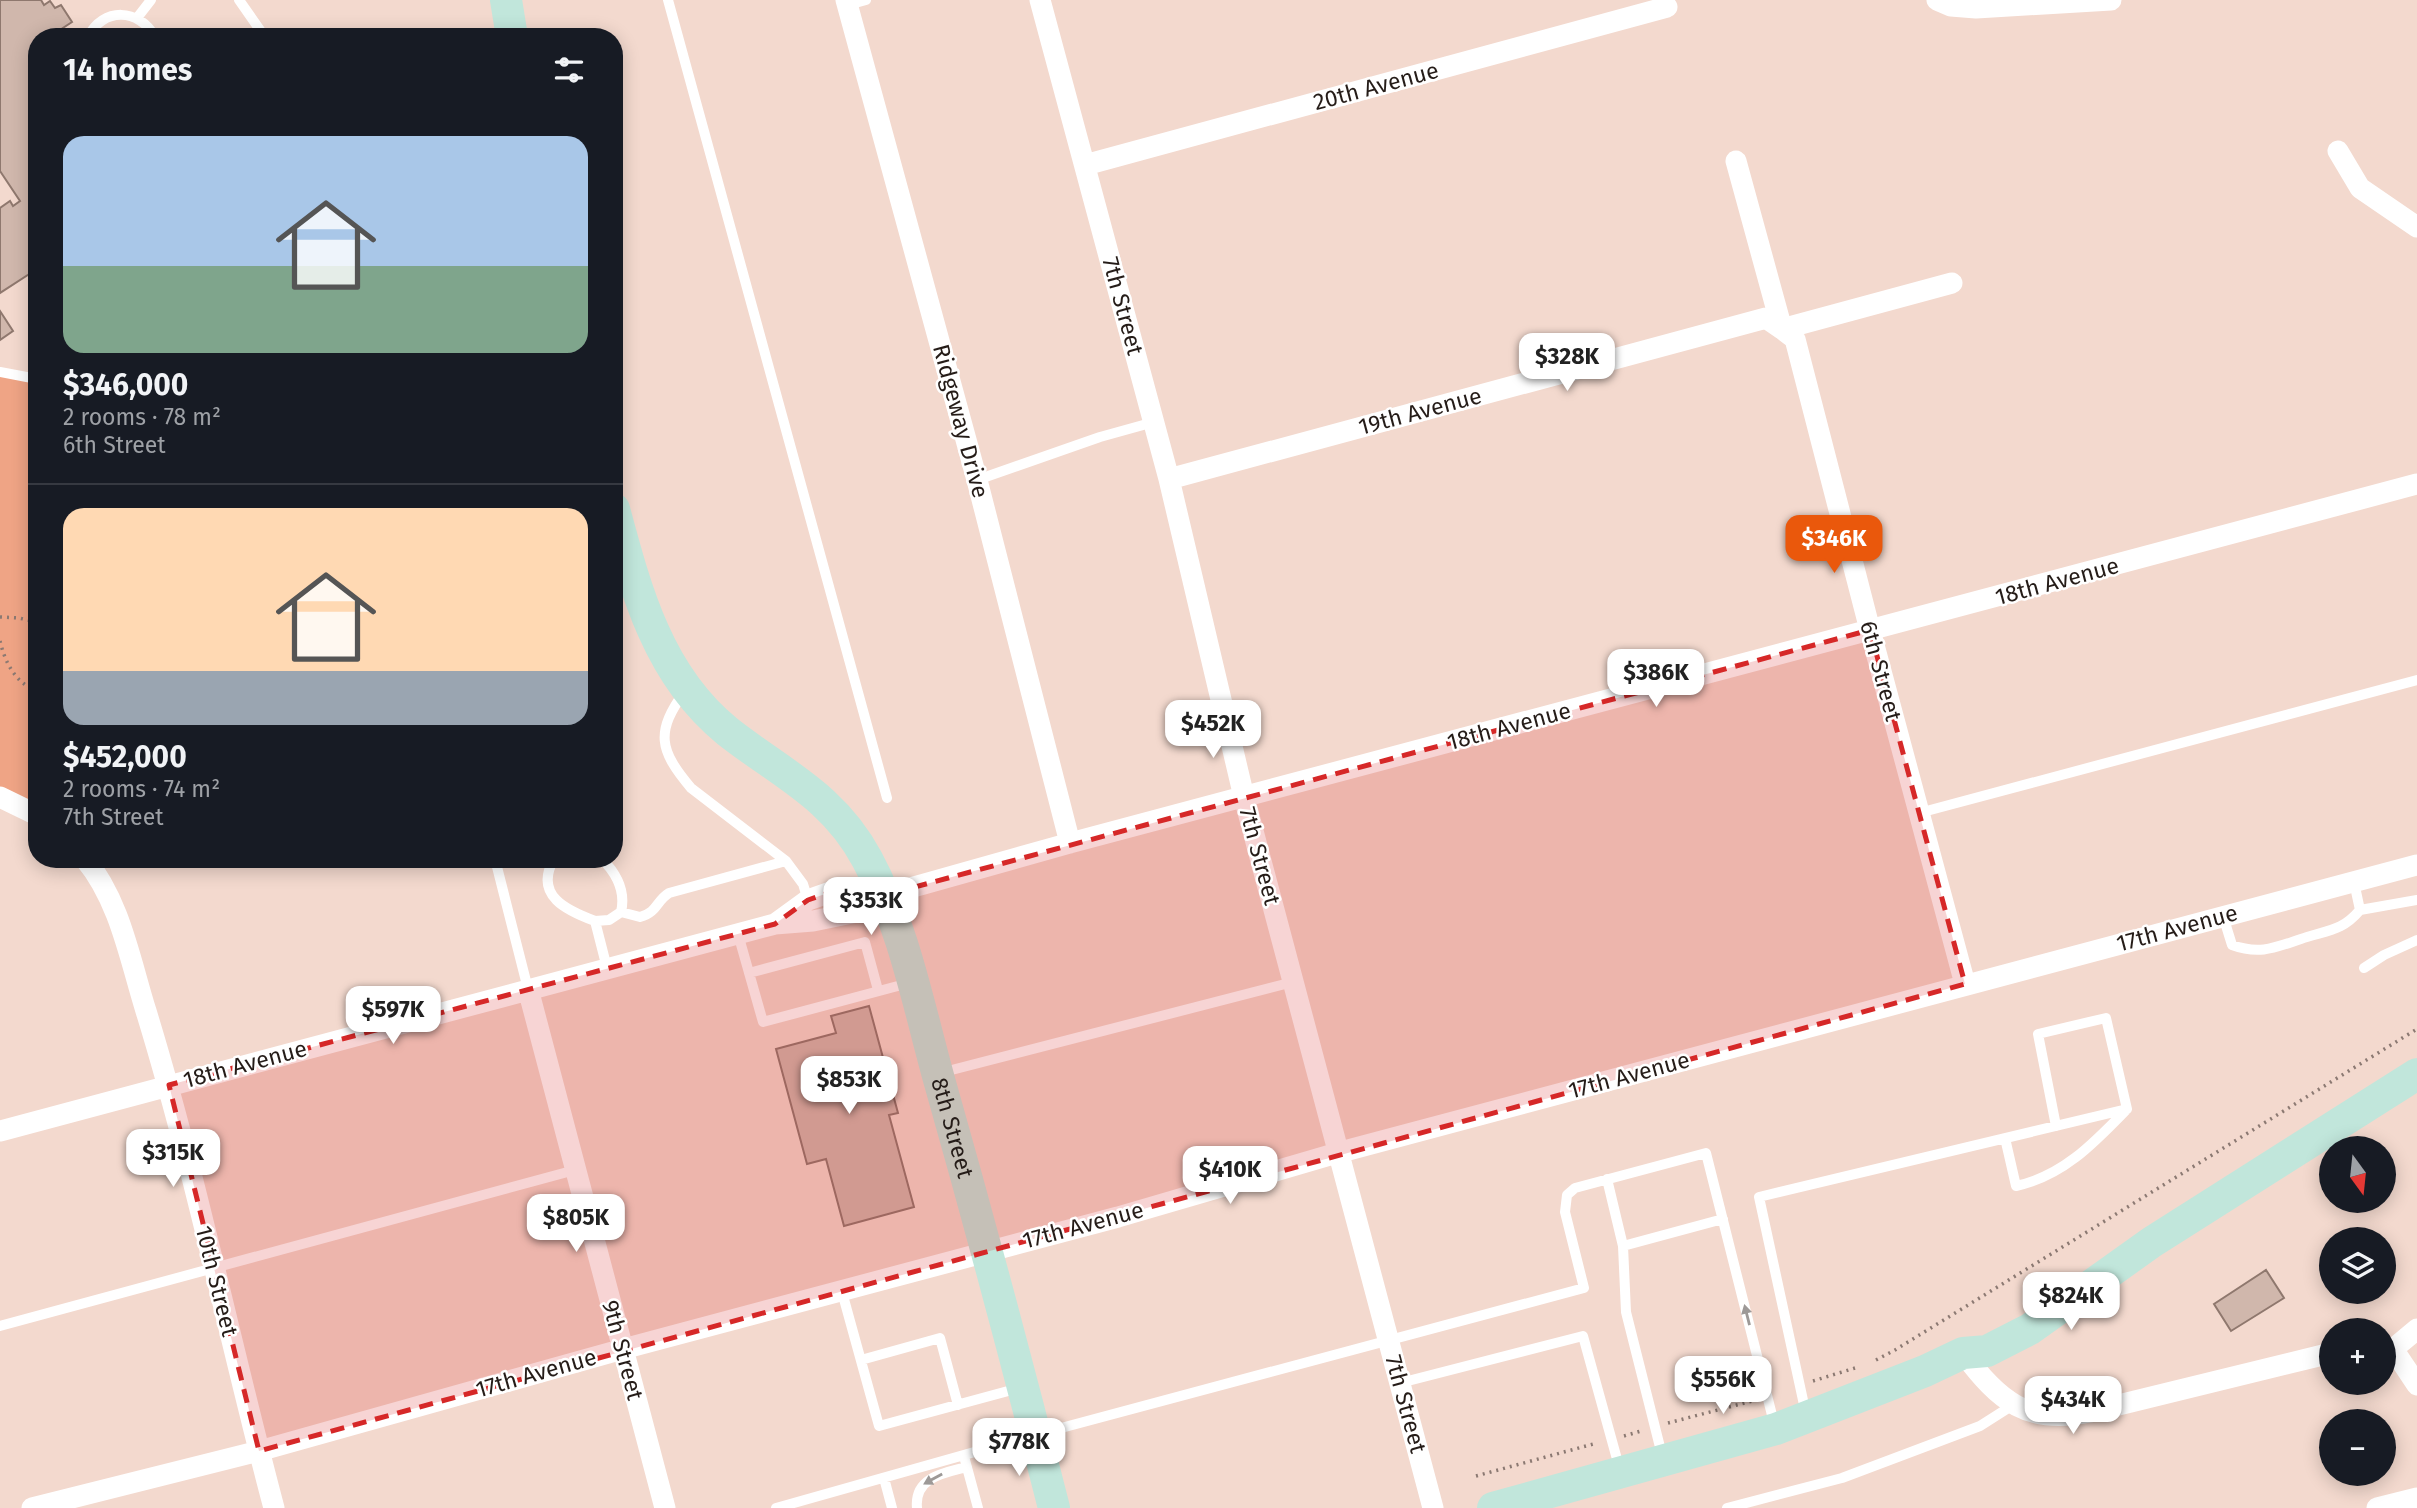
<!DOCTYPE html>
<meta charset="utf-8">
<style>
body{margin:0;font-family:"Fira Sans",sans-serif;background:#20242c;color:#f1f3f6;height:100vh;display:flex;flex-direction:column;font-size:26px;white-space:nowrap}
*{box-sizing:border-box;margin:0}
p{font-size:23px;color:#9ea1a6}
.icon{flex:none;width:38px;height:38px;fill:none;stroke:currentColor;stroke-width:2;stroke-linecap:round;stroke-linejoin:round}
.map{position:relative;flex:1;overflow:hidden}
.side{position:absolute;left:28px;top:28px;width:595px;height:840px;display:flex;flex-direction:column;background:#171b24;border-radius:28px;box-shadow:0 4px 18px #0003}
.side>*{flex:none}
.needle{width:46px;rotate:165deg}
.tools{position:absolute;left:2319px;top:1136px;display:grid;gap:14px}
.tools a{display:grid;place-items:center;width:77px;height:77px;border-radius:50%;background:#171b24;box-shadow:0 4px 18px #0003;font-size:35px}
.price{position:absolute;translate:-50% -60px;padding:0 16px;border-radius:14px;background:#fff;color:#222;font-size:23px;line-height:46px;filter:drop-shadow(0 2px 4px #0008)}
.price::after{content:'';position:absolute;left:50%;top:42px;width:21px;height:16px;margin-left:-10px;background:inherit;clip-path:polygon(0 0,100% 0,50% 100%)}
.price.selected{background:#ea580c;color:#fff}
ul{padding:0;list-style:none}
li{display:grid;align-content:center;gap:14px;height:371px;padding:0 35px}
li+li{border-top:2px solid #363941}
li span{display:grid;place-items:center;height:217px;border-radius:21px;color:#555}
li>.icon{margin-inline-start:auto}
span .icon{width:126px;height:126px;fill:#fffc;stroke-width:1}
li b{font-size:30px}
h2{display:flex;justify-content:space-between;align-items:center;height:84px;padding:0 35px;font-size:30px}
.map>svg:first-child{display:block}
.green{fill:#efa485}
.building{fill:#d0b7ac;stroke:#8f786e;stroke-width:2}
.lines{fill:none;stroke-linecap:round;stroke-linejoin:round}
.path{stroke:#8b7972;stroke-width:3.5;stroke-dasharray:2 5;stroke-linecap:butt}
.lane{stroke:#fff;stroke-width:10}
.street{stroke:#fff;stroke-width:21}
.secondary{stroke:#c1e6db;stroke-width:32}
.oneway{fill:#9d9997}
.marked{fill:#d62828;fill-opacity:0.2;stroke:#d62828;stroke-width:5;stroke-dasharray:14 9;stroke-linejoin:round}
.labels{text-anchor:middle;stroke-width:5;stroke-linejoin:round;paint-order:stroke}
.street-label{font-size:23px;fill:#251c18;stroke:#fff}
</style>
<div class="map">
<svg width="2417" height="1508" viewBox="0 0 2417 1508">
<rect width="100%" height="100%" fill="#f3d9ce"/>
<path class="green" d="M 0,372 L 37,379 L 37,804 L 0,795 Z"/>
<path class="building" d="M 0,0 L 41,0 L 44,5 L 50,1 L 55,8 L 61,5 L 72,22 L 49,37 L 37,37 L 37,269 L 0,293 L 0,208 L 10,201 L 13,206 L 20,201 L 0,171 Z
M 0,311 L 13,331 L 0,340 Z
M 869,1006 L 898,1113 L 889,1115 L 914,1207 L 844,1226 L 826,1159 L 807,1164 L 776,1049 L 836,1033 L 831,1016 Z
M 2266,1270 L 2284,1298 L 2231,1331 L 2214,1304 Z"/>
<g class="lines">
<path class="path" d="M 0,617 L 19,618 L 37,622
M 0,641 C 5,662 15,683 37,691
M 1876,1360 L 1895,1350 L 2417,1029
M 1813,1381 L 1855,1368
M 1668,1423 L 1752,1401
M 1624,1436 L 1641,1431
M 1476,1476 L 1597,1443"/>
<path class="lane" d="M 239,0 L 265,37
M 668,0 L 887,798
M 848,5 L 866,0
M 137,18 L 151,0
M 88,37 C 103,7 139,8 155,37
M 0,372 L 37,379
M 977,480 L 1100,437 L 1154,422
M 685,691 C 655,732 659,750 691,788 L 786,861 L 803,884 L 808,900
M 1919,813 L 2417,680
M 495,859 L 528,989
M 554,859 C 533,896 568,911 595,921 L 607,968
M 602,859 C 617,874 626,891 621,912 L 640,917 C 658,912 656,901 669,893 L 786,861
M 2360,910 L 2417,900
M 2223,916 L 2232,945 C 2262,956 2278,946 2307,937 C 2330,930 2343,930 2360,910 L 2354,882
M 595,921 L 609,920 L 621,912
M 738,934 L 763,1022 L 909,983
M 2364,968 L 2384,955 L 2417,940
M 749,973 L 865,942 L 878,990
M 940,1073 L 1293,982
M 2005,1138 L 2016,1186 C 2063,1176 2094,1143 2127,1109
M 1607,1179 L 1623,1246 L 1723,1219
M 1623,1246 L 1626,1312 L 1663,1459
M 842,1292 L 879,1426 L 1019,1388
M 0,1326 L 575,1170
M 861,1360 L 940,1338 L 958,1405
M 1400,1383 L 1583,1336 L 1620,1470
M 1806,1414 L 1759,1197 L 2127,1109 L 2106,1018 L 2038,1034 L 2056,1126
M 965,1460 L 978,1508
M 884,1478 L 892,1508
M 776,1508 L 1035,1435 L 1584,1288 L 1565,1212 L 1567,1195 L 1575,1188 L 1706,1153 L 1775,1427
M 917,1508 C 914,1477 944,1473 967,1467
M 1727,1508 L 1842,1478 L 1980,1426 L 2013,1405"/>
<path class="street" d="M 846,0 L 977,480 L 1070,843
M 1040,0 L 1169,479 L 1244,797 L 1433,1508
M 1937,0 L 1951,6 L 1976,8 L 2111,0
M 2338,151 L 2360,188 L 2417,227
M 1736,161 L 1782,329 L 1795,339 L 1870,630 L 1965,984
M 1085,165 L 1667,7
M 1169,479 L 1766,318 L 1782,329 L 1952,283
M 0,797 L 37,815
M 85,859 C 120,901 130,960 146,1011 C 196,1174 230,1343 274,1508
M 775,924 L 808,900 L 842,888 L 885,895
M 528,989 L 665,1508
M 0,1131 L 775,924 L 813,921 L 852,913 L 885,895 L 1070,843 L 2417,484
M 2393,1349 L 2417,1385
M 2393,1349 L 2417,1329
M 1963,1353 C 2000,1402 2027,1425 2090,1412 L 2331,1353
M 32,1508 L 259,1451 L 623,1349 L 1118,1217 L 1337,1153 L 2417,865
M 2377,1508 L 2417,1498"/>
<g class="secondary">
<path d="M 506,0 L 512,37"/>
<path id="s1" d="M 614,509 C 636,591 658,675 727,731 C 780,773 833,795 867,859 C 904,927 919,1008 940,1083 C 980,1224 1018,1366 1054,1508"/>
<path d="M 1493,1508 L 1776,1429 L 1925,1371 L 1963,1353 L 1987,1351 L 2030,1329 L 2152,1242 L 2417,1074"/>
</g>
</g>
<defs><path id="oneway-solid" d="M-6-.8H1V-3.2L6.5 0L1 3.2V.8H-6Z" transform="scale(1.75)"/></defs>
<g class="oneway">
<use href="#oneway-solid" transform="translate(1747 1315) rotate(-104)"/>
<use href="#oneway-solid" transform="translate(933 1479) rotate(151)"/>
</g>
<path class="marked" d="M 1870,630 L 1965,984 L 259,1451 L 169,1085 L 775,924 L 808,900 L 842,888 L 885,895 Z"/>
<g class="labels">
<g class="street-label">
<text transform="translate(1376 86) rotate(-15)" y="8">20th Avenue</text>
<text transform="translate(1123 306) rotate(75)" y="8">7th Street</text>
<text transform="translate(1420 411) rotate(-15)" y="8">19th Avenue</text>
<text transform="translate(961 421) rotate(75)" y="8">Ridgeway Drive</text>
<text transform="translate(2057 581) rotate(-15)" y="8">18th Avenue</text>
<text transform="translate(1881 671) rotate(75)" y="8">6th Street</text>
<text transform="translate(1509 726) rotate(-15)" y="8">18th Avenue</text>
<text transform="translate(1260 856) rotate(75)" y="8">7th Street</text>
<text transform="translate(2177 928) rotate(-15)" y="8">17th Avenue</text>
<text transform="translate(245 1064) rotate(-15)" y="8">18th Avenue</text>
<text transform="translate(1629 1075) rotate(-15)" y="8">17th Avenue</text>
<text dy="8" stroke="none"><textPath href="#s1" startOffset="728">8th Street</textPath></text>
<text transform="translate(1083 1225) rotate(-15)" y="8">17th Avenue</text>
<text transform="translate(217 1281) rotate(76)" y="8">10th Street</text>
<text transform="translate(623 1350) rotate(75)" y="8">9th Street</text>
<text transform="translate(536 1373) rotate(-16)" y="8">17th Avenue</text>
<text transform="translate(1406 1404) rotate(75)" y="8">7th Street</text>
</g>
</g>
</svg>
<div class="tools">
<a><svg class="needle" viewBox="-14 -14 28 28"><path d="M0-13l5 13h-10z" fill="#e53935"/><path d="M0 13l5-13h-10z" fill="#9ea1a6"/></svg></a>
<a><svg class="icon" aria-label="layers" viewBox="0 0 24 24"><path d="M12 4l9 5-9 5-9-5zM3 14l9 5 9-5"/></svg></a>
<a>+</a>
<a>−</a>
</div>
<b class="price" style="left:1567px;top:393px">$328K</b>
<b class="price selected" style="left:1834px;top:575px">$346K</b>
<b class="price" style="left:1656px;top:709px">$386K</b>
<b class="price" style="left:1213px;top:760px">$452K</b>
<b class="price" style="left:871px;top:937px">$353K</b>
<b class="price" style="left:393px;top:1046px">$597K</b>
<b class="price" style="left:849px;top:1116px">$853K</b>
<b class="price" style="left:173px;top:1189px">$315K</b>
<b class="price" style="left:1230px;top:1206px">$410K</b>
<b class="price" style="left:576px;top:1254px">$805K</b>
<b class="price" style="left:2071px;top:1332px">$824K</b>
<b class="price" style="left:1723px;top:1416px">$556K</b>
<b class="price" style="left:2073px;top:1436px">$434K</b>
<b class="price" style="left:1019px;top:1478px">$778K</b>
<section class="side">
<h2>14 homes<svg class="icon" aria-label="filters" viewBox="0 0 24 24"><path d="M4 7h16M4 17h16"/><circle cx="9" cy="7" r="2"/><circle cx="15" cy="17" r="2"/></svg></h2>
<ul>
<li><span style="background:linear-gradient(#a9c7e8 60%,#7fa58c 0)"><svg class="icon" aria-label="home" viewBox="0 0 24 24"><path d="M3 11l9-7 9 7M6 9v11h12V9"/></svg></span><div><b>$346,000</b><p>2 rooms · 78 m²</p><p>6th Street</p></div></li>
<li><span style="background:linear-gradient(#ffd9b3 75%,#9aa5b1 0)"><svg class="icon" aria-label="home" viewBox="0 0 24 24"><path d="M3 11l9-7 9 7M6 9v11h12V9"/></svg></span><div><b>$452,000</b><p>2 rooms · 74 m²</p><p>7th Street</p></div></li>
</ul>
</section>
</div>
